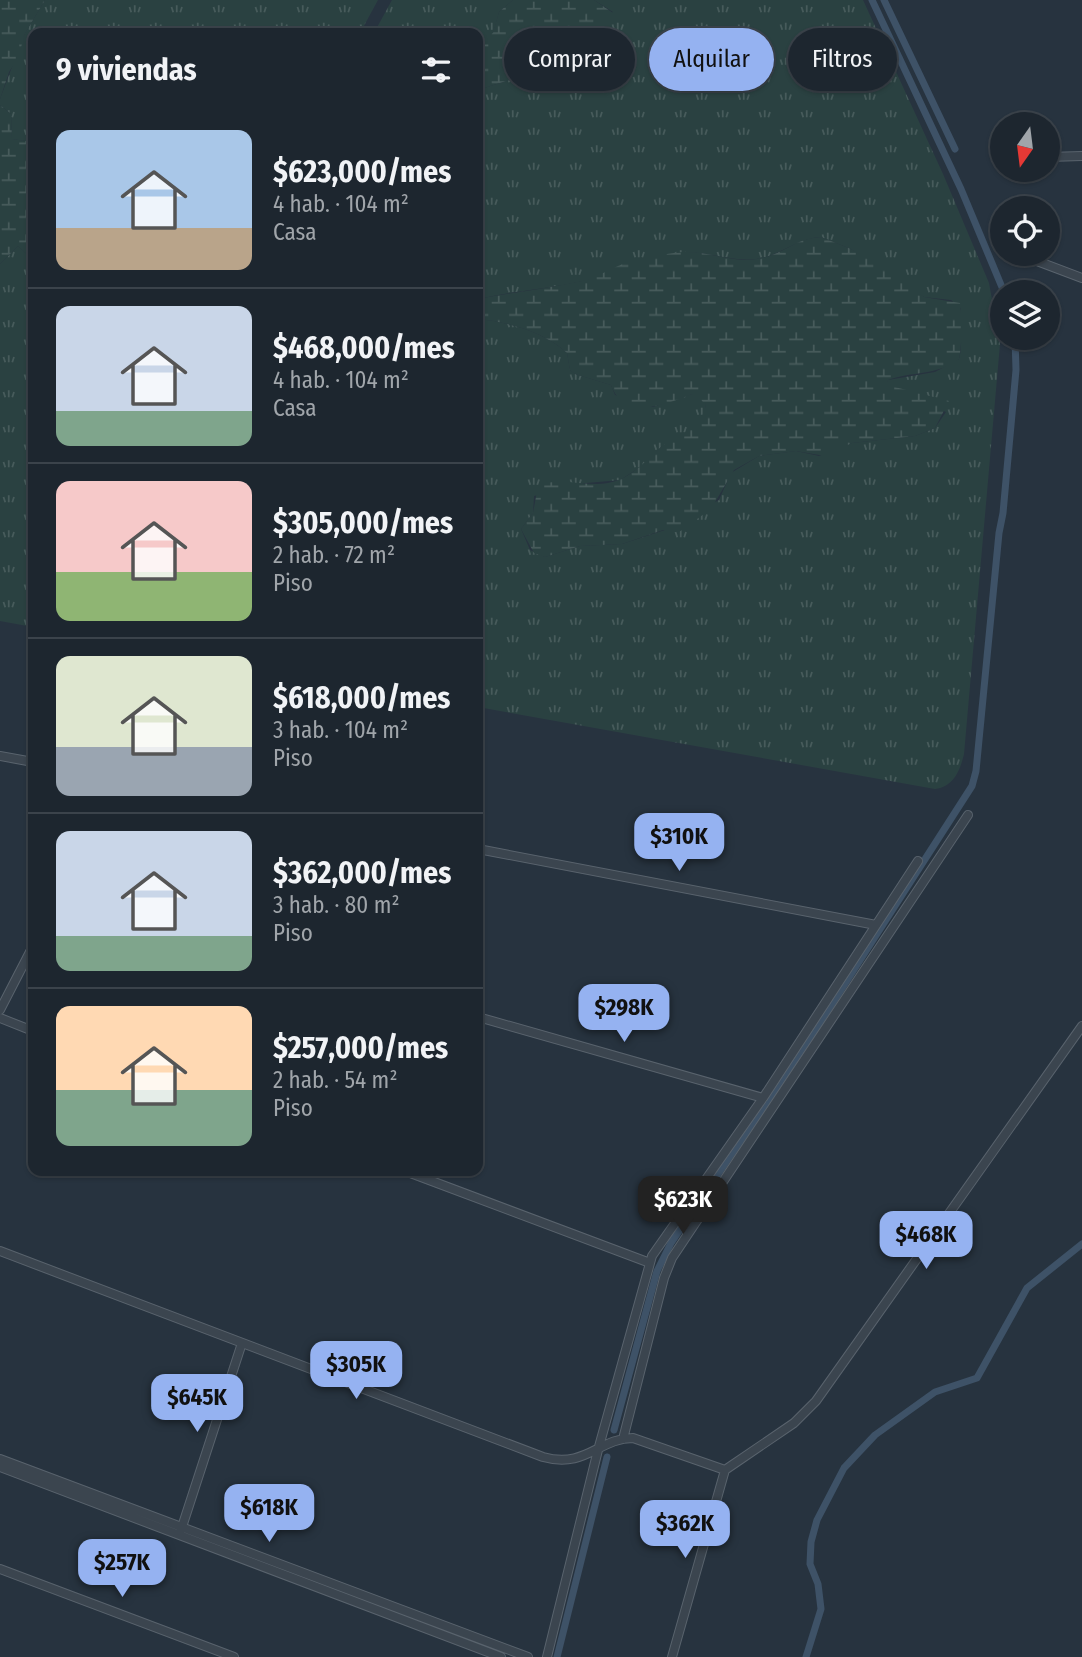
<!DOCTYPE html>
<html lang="es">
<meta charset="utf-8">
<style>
body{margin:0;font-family:"Fira Sans Condensed",sans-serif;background:#2a323b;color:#f1f3f6;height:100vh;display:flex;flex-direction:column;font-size:26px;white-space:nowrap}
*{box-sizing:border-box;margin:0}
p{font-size:23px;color:#a0a5aa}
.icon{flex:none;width:38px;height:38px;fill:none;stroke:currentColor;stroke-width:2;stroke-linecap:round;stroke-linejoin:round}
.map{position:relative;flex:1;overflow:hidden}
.details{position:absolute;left:28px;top:28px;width:455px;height:1148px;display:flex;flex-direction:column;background:#1d262f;border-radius:14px;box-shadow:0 2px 5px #0004,0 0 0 2px #3b434b}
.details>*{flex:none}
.banner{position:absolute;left:504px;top:28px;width:472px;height:63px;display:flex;gap:14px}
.needle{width:46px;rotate:194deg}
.tools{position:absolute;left:990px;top:112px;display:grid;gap:14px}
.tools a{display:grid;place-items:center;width:70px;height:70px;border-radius:50%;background:#1d262f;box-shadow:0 2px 5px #0004,0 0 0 2px #3b434b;font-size:35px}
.price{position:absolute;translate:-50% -60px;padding:0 16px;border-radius:14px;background:#95b2f1;color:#111;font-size:23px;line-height:46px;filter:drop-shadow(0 2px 4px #0008)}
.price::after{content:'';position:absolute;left:50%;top:42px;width:21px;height:16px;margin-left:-10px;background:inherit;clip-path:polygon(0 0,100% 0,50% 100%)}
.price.active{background:#222;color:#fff}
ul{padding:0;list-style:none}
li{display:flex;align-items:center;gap:21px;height:175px;padding:0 28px}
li+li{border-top:2px solid #3b434b}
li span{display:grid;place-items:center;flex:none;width:196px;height:140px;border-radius:14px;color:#555}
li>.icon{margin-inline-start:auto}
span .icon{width:84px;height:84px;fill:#fffc;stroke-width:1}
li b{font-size:30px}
h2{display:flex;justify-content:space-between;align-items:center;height:84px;padding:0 28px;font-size:30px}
.tag{padding:0 24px;border-radius:32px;background:#1d262f;box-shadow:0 2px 5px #0004,0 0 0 2px #3b434b;font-size:24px;line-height:63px}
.tag.active{background:#95b2f1;color:#111}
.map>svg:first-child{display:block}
.grass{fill:url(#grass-tufts)}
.wetland{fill:url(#wetland-marsh)}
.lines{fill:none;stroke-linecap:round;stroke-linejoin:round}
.canal{stroke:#3e5267;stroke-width:7}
.street-casing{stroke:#59636d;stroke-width:10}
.street{stroke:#3b454f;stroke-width:8}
</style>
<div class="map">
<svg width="1082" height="1657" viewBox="0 0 1082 1657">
<defs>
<pattern id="grass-tufts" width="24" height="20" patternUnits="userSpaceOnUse" patternTransform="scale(1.75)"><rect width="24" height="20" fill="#2a4141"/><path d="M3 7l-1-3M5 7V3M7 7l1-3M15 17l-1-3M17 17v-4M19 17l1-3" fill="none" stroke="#475b5b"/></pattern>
<pattern id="wetland-marsh" width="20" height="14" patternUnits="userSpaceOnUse" patternTransform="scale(1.75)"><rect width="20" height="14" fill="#2a4141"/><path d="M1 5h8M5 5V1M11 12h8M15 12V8" fill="none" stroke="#475b5b"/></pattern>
</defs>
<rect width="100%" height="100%" fill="#27333f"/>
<path class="grass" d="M 45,0 L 378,0 L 360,33 L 33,33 L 33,151 L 26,141 L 12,139 L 11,114 L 0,105 L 0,99 L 24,35 Z
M 392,0 L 513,0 L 499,12 L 493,34 L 478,42 L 478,33 L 374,33 Z
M 594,0 L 863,0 L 943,174 L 989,283 L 1000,344 L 964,754 C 960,771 953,787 935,789 L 478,707 L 478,319 C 509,322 544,332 567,353 L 570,370 L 575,374 L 611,385 L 615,395 L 653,407 L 692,394 L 698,395 L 706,404 L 704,416 L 697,426 L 661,447 L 645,464 L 620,480 L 575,484 L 534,496 L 533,513 L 521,529 L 530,550 L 545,557 L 580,546 L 622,544 L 668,529 L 719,500 L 731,473 L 759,456 L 796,451 L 819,456 L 852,443 L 915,436 L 935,428 L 946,412 L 890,388 L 886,385 L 888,380 L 935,372 L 959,359 C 964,342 958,326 961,308 L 951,300 L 924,297 L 851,249 L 821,237 C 797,238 780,256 756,259 C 730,262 706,250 681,253 C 647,257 616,274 583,281 C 548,289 513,291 478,299 L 478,90 L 519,77 L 531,67 L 549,40 L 590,30 L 613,12 Z
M 18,246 L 31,258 L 33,278 L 33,627 L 0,621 L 0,264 Z"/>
<path class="wetland" d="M 0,0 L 45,0 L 24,35 L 19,56 L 9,72 L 0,99 Z
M 513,0 L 594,0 L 616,15 L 599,28 L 549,40 L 531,67 L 519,77 L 478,90 L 478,42 L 493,33 L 499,12 Z
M 0,105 L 11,114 L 12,139 L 26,141 L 33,151 L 33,278 L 31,258 L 18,246 L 0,264 Z
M 821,237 L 851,249 L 896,275 L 924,297 L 960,303 C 962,316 962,347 959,359 C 937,376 912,371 888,380 L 887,385 L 949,401 L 935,428 L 915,436 L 852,443 L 825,456 L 796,451 L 759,456 L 734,470 L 711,509 L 679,532 L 663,530 L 622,544 L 580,546 L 545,557 L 534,553 L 521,529 L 533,513 L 538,486 C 557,476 587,487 608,483 C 631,479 645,461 661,447 C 680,431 701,432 706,404 L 692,394 C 665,405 624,421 611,385 L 575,374 L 570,370 L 567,353 C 544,332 509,322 478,319 L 478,299 C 513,292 547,289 582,281 C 599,277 614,266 631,261 C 644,258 670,253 683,252 C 709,251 732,263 757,259 C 786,254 793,239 821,237 Z"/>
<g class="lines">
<path class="canal" d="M 872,0 L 961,189 L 1004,292
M 884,0 L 955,149
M 614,1430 L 657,1271 L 671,1243 L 803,1049 L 972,786 L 976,771 L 999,533 L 1003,513 L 1016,370 L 1015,338
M 557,1657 L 607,1457
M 806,1657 L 821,1609 L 818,1584 L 810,1564 L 811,1542 L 817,1520 L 844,1468 L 875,1435 L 935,1392 L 977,1378 L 1027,1288 L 1082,1244"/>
<g class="street-casing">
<path id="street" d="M 1048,157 L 1082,156
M 1021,255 L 1082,278
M 0,756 L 33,762
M 478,849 L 876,925
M 0,1010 L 33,946
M 478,1017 L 763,1098
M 0,1018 L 33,1031
M 405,1171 L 650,1263
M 0,1251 L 543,1457 C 586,1469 599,1438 633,1438 L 725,1470
M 623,1439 L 664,1278 L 672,1258 L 968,815
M 0,1459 L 528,1657
M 0,1467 L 501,1657
M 181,1530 L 242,1343
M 0,1569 L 234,1657
M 547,1657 L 598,1450 L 652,1256 L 763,1098 L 918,861
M 672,1657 L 725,1470 L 794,1423 L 816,1401 L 1082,1026"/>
</g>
<use href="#street" class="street"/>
</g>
</svg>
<div class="tools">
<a><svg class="needle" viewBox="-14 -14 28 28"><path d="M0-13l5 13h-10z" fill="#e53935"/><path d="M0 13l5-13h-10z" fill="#a0a5aa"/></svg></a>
<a><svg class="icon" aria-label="locate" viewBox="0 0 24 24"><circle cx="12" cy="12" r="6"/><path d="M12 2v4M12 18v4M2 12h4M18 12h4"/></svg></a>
<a><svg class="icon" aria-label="layers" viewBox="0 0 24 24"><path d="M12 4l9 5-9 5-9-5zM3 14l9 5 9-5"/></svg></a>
</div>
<b class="price" style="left:679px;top:873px">$310K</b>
<b class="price" style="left:624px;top:1044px">$298K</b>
<b class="price active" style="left:683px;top:1236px">$623K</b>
<b class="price" style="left:926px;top:1271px">$468K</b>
<b class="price" style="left:356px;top:1401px">$305K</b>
<b class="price" style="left:197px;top:1434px">$645K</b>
<b class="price" style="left:269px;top:1544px">$618K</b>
<b class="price" style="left:685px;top:1560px">$362K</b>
<b class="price" style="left:122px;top:1599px">$257K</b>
<div class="banner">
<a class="tag">Comprar</a>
<a class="tag active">Alquilar</a>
<a class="tag">Filtros</a>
</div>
<section class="details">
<h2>9 viviendas<svg class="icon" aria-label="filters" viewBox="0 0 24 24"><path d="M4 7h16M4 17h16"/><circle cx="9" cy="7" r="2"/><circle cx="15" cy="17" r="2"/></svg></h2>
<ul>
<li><span style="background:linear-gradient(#a9c7e8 70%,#b9a48a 0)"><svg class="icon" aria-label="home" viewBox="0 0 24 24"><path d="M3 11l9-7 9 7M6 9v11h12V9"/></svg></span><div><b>$623,000/mes</b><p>4 hab. · 104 m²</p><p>Casa</p></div></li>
<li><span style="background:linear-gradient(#c9d6e8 75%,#7fa58c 0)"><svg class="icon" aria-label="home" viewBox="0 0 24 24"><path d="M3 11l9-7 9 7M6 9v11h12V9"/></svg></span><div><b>$468,000/mes</b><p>4 hab. · 104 m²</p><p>Casa</p></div></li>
<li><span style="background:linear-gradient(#f6c9c9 65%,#8fb573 0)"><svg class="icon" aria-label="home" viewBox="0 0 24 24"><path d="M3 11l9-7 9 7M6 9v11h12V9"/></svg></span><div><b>$305,000/mes</b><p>2 hab. · 72 m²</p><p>Piso</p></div></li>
<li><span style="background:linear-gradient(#dfe7d0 65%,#9aa5b1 0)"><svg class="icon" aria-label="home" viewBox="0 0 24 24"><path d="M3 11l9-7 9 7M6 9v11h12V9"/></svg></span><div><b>$618,000/mes</b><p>3 hab. · 104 m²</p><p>Piso</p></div></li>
<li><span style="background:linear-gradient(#c9d6e8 75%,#7fa58c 0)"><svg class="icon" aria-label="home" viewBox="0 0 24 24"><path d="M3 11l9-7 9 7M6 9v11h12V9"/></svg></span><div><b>$362,000/mes</b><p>3 hab. · 80 m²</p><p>Piso</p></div></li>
<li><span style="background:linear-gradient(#ffd9b3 60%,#7fa58c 0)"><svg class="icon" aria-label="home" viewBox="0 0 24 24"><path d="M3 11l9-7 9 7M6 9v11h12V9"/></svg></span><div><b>$257,000/mes</b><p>2 hab. · 54 m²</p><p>Piso</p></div></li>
</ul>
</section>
</div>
